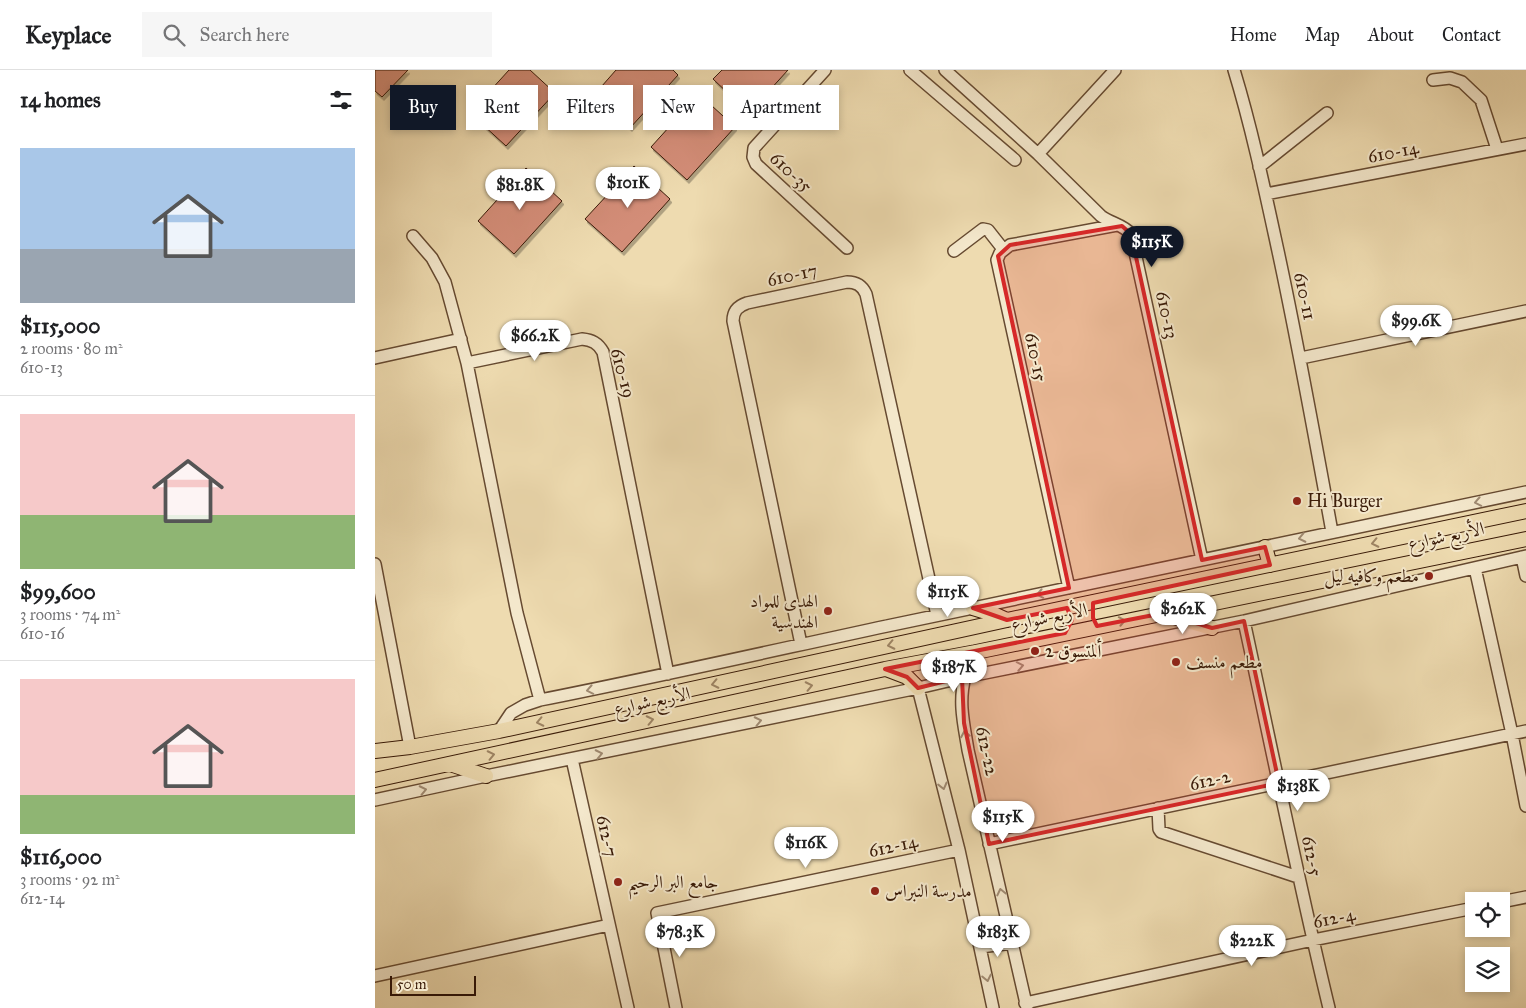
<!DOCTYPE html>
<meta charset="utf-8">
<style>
body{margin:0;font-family:"IM FELL Great Primer",Amiri,serif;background:#f6f6f6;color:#202124;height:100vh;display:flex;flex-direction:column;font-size:19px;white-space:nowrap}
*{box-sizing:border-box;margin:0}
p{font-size:16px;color:#757577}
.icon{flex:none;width:28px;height:28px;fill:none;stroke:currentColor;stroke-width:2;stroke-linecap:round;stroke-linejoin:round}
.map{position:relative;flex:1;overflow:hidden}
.details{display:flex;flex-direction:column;background:#fff;width:375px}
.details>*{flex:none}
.guide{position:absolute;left:15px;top:15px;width:475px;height:45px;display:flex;gap:10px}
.controls{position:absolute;left:1090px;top:822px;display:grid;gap:10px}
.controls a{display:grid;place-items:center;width:45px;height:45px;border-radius:0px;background:#fff;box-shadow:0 2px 8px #0003;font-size:25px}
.scale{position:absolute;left:15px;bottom:12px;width:86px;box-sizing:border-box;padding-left:5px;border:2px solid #391a07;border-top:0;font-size:14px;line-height:18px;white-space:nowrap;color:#391a07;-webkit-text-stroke:4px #f4e8cc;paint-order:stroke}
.price{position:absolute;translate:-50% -42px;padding:0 11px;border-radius:18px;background:#fff;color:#222;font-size:16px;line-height:32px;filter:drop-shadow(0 1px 2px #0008)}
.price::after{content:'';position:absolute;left:50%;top:30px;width:15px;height:11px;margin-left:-8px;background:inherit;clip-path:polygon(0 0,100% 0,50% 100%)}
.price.current{background:#111827;color:#fff}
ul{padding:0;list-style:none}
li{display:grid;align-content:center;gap:10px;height:265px;padding:0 20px}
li+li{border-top:1px solid #e0e0e0}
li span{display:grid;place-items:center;height:155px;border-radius:0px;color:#555}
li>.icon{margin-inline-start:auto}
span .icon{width:90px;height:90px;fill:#fffc;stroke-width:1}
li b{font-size:21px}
h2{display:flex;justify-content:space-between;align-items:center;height:60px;padding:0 20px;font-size:21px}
.pill{padding:0 18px;border-radius:0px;background:#fff;box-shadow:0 2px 8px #0003;font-size:18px;line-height:45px}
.pill.current{background:#111827;color:#fff}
header{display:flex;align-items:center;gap:30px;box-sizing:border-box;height:70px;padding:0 25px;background:#fff;border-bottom:1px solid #e0e0e0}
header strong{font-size:24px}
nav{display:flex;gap:28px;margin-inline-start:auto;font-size:18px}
.search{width:350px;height:45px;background:#f6f6f6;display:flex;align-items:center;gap:12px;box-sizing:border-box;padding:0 18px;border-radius:0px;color:#757577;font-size:19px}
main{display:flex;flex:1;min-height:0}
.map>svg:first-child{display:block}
.building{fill:#d38d78;stroke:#391a07;filter:url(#shadow)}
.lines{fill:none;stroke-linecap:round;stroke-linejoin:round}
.minor-casing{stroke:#664a31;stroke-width:14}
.major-casing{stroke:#391a07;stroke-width:16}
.minor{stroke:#f4e8cc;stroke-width:11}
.major{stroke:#eedbb0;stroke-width:14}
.oneway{stroke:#a08b73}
.oneway2{stroke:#9d8464}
.marked{fill:#d62828;fill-opacity:0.2;stroke:#d62828;stroke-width:4;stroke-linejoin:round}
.poi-dot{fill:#8f2418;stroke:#f4e8cc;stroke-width:2}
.labels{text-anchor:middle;stroke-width:4;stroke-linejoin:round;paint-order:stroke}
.street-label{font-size:18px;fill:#391a07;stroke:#f4e8cc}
.poi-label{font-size:18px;fill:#391a07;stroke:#f4e8cc;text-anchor:start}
</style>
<header>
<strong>Keyplace</strong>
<div class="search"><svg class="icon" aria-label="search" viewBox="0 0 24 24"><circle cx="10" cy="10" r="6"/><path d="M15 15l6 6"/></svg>Search here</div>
<nav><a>Home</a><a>Map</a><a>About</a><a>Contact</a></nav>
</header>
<main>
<section class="details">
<h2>14 homes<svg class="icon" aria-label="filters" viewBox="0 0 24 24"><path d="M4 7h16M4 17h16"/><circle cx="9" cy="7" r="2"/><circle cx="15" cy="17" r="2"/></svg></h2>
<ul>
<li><span style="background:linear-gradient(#a9c7e8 65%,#9aa5b1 0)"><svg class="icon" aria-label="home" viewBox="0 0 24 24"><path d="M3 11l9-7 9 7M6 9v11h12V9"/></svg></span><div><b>$115,000</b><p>2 rooms · 80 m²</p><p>610-13</p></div></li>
<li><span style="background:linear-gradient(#f6c9c9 65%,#8fb573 0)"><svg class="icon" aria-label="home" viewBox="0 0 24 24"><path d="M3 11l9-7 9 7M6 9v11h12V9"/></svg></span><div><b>$99,600</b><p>3 rooms · 74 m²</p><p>610-16</p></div></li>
<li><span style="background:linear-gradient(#f6c9c9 75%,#8fb573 0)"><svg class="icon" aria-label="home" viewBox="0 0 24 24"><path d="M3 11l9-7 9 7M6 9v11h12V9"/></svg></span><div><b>$116,000</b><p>3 rooms · 92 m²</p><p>612-14</p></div></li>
</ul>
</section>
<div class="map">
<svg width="1151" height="938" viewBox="0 0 1151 938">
<defs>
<filter id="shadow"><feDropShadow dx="2" dy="3.5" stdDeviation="0" flood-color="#0004"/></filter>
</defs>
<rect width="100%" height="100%" fill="#eedbb0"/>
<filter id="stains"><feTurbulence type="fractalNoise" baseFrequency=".004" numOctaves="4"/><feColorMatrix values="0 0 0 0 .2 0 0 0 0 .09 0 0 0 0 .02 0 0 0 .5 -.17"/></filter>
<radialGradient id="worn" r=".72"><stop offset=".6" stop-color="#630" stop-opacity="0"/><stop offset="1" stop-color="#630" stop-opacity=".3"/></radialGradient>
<path class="building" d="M 0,0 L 33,0 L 7,27 L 0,21 Z
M 134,0 L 155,0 L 180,23 L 131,76 L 95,43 Z
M 241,0 L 298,0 L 303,5 L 255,58 L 219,25 Z
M 347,0 L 413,0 L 374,43 L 338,9 Z
M 324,24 L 360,57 L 312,110 L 276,77 Z
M 259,96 L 295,129 L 247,182 L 210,149 Z
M 151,98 L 187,131 L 139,184 L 103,151 Z"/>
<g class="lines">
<g class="minor-casing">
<path id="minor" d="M 450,0 L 379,78 L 378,87 L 381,94 L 472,178
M 535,0 L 640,90
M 570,0 L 663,84 L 726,146 C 735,153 749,155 756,164 L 827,490
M 859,0 C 877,59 890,121 903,181 C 923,274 940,368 957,462
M 1058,10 L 1075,8 L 1087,12 L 1106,30 L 1122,79
M 663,84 L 740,0
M 884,97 L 952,43
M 891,124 L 1151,74
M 38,166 L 57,188 L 70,212 L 92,293
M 579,181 L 608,159 L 613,160 L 628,179
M 0,288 L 86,269
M 926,288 L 1151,241
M 1147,487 L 1151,506
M 0,494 L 35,677
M 1100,498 L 1137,664 L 1151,736
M 694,518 L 622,190 L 625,183 L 635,175 L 742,155
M 869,551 C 897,680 923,810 954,938
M 426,574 L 358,251 C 358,241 363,236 372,233 L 472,212 C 481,212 487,215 491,224 L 562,545
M 590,607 C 583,632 589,655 593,680 L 652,938
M 543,618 L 584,780 L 618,938
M 165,630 L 142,543 L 92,293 L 207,269 C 217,270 223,273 228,282 L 293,604
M 124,661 L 136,643 L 150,635 L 165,630 C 281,607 396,581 512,556 C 725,511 938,466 1151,422
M 197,689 L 253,938
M 0,730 L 111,706 L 543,618 L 590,607 L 869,551 L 1151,486
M 783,738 L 784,759 L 786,762 L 923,807
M 614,774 L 1151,661
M 1126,832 L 1151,827
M 605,877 L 638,873
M 0,906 L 234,855
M 650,933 L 938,870 L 1099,838
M 301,938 L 282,843 L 584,780"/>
</g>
<g class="major-casing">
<path id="major" d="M 890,477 L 895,495
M 598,538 L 621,545 L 632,550
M 789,544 L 837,558
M 511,599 L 532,607 L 543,618
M 590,607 L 601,582
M 0,681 L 35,677 L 124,661 L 632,550 L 1151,441
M 75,694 L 111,706
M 0,710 L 510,599 L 601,582 L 1151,469"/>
</g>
<use href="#minor" class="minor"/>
<use href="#major" class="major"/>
</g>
<defs><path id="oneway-chevron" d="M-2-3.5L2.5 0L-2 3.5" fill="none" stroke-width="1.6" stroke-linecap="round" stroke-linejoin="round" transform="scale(1.25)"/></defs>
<g class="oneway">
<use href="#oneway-chevron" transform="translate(1103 432) rotate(169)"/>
<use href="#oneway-chevron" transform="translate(927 468) rotate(168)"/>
<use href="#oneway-chevron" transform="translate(665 524) rotate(169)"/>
<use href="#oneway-chevron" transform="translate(645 596) rotate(-11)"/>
<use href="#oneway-chevron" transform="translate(215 620) rotate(169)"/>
<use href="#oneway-chevron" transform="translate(383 651) rotate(-12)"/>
<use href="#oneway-chevron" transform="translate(590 664) rotate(-100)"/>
<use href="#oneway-chevron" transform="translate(224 684) rotate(-12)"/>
<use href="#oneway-chevron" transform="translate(568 716) rotate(76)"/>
<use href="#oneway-chevron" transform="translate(48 720) rotate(-12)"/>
<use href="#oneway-chevron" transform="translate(626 822) rotate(-103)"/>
<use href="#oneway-chevron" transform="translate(612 908) rotate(78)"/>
</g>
<g class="oneway2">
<use href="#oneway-chevron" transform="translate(1000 473) rotate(168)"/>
<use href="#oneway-chevron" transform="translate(747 551) rotate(-11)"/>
<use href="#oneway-chevron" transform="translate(516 575) rotate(168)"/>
<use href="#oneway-chevron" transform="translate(340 614) rotate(168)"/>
<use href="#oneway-chevron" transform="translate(434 616) rotate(-12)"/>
<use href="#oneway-chevron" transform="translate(275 650) rotate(-12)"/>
<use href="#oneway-chevron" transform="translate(165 652) rotate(168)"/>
<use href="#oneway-chevron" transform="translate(116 685) rotate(-12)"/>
</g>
<path class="marked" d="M 747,156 L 756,164 L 827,490 L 890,477 L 895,495 L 718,533 L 718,548 L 722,556 L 789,543 L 837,558 L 869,551 L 904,713 L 614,774 L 589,653 L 587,607 L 543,618 L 532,607 L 510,599 L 690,563 L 697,550 L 692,538 L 632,550 L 598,538 L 694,518 L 623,186 L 635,175 Z"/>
<g class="poi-dot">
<circle cx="922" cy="431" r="5"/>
<circle cx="1054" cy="506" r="5"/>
<circle cx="453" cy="541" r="5"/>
<circle cx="660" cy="581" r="5"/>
<circle cx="801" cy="592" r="5"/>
<circle cx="243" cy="812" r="5"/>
<circle cx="500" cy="821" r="5"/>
</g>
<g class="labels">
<g class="street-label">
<text transform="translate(1018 82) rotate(-11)" y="6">610-14</text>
<text transform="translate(416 102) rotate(43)" y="6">610-35</text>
<text transform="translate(417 205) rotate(-12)" y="6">610-17</text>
<text transform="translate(930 226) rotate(78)" y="6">610-11</text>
<text transform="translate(792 245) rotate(78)" y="6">610-13</text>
<text transform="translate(661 287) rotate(78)" y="6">610-15</text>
<text transform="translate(248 303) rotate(75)" y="6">610-19</text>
<text transform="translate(1071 466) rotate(-12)" y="6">الأربع شوارع</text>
<text transform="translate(674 547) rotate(-12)" y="6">الأربع شوارع</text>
<text transform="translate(277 631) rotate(-12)" y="6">الأربع شوارع</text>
<text transform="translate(612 681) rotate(78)" y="6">612-22</text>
<text transform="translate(835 710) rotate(-12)" y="6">612-2</text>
<text transform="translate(232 766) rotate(77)" y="6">612-7</text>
<text transform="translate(518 776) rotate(-12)" y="6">612-14</text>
<text transform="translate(937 786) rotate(78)" y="6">612-5</text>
<text transform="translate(959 848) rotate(-11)" y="6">612-4</text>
</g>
<g class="poi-label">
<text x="932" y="437">Hi Burger</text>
<text x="1044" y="512" text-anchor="end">مطعم وكافيه ليل</text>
<text x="443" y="537" text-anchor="end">الهدى للمواد<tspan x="443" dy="21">الهندسية</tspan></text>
<text x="670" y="587">ألمتسوق 2</text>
<text x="811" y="598">مطعم منسف</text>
<text x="253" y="818">جامع البر الرحيم</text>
<text x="510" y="827">مدرسة النبراس</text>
</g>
</g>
<rect width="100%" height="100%" filter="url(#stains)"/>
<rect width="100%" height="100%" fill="url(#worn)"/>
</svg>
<div class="controls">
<a><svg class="icon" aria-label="locate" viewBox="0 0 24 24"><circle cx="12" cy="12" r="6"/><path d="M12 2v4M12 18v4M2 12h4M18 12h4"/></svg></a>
<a><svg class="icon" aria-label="layers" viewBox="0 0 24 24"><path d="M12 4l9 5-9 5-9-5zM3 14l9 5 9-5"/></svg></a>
</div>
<div class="scale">50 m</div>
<b class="price" style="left:253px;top:139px">$101K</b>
<b class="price" style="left:145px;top:141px">$81.8K</b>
<b class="price current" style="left:777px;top:198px">$115K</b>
<b class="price" style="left:1041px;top:277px">$99.6K</b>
<b class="price" style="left:160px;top:292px">$66.2K</b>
<b class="price" style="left:573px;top:548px">$115K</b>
<b class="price" style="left:808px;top:565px">$262K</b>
<b class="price" style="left:579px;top:623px">$187K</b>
<b class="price" style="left:923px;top:742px">$138K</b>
<b class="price" style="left:628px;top:773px">$115K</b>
<b class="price" style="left:431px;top:799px">$116K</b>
<b class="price" style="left:305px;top:888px">$78.3K</b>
<b class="price" style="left:623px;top:888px">$183K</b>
<b class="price" style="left:877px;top:897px">$222K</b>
<div class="guide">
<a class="pill current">Buy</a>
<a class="pill">Rent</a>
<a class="pill">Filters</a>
<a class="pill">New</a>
<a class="pill">Apartment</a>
</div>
</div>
</main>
